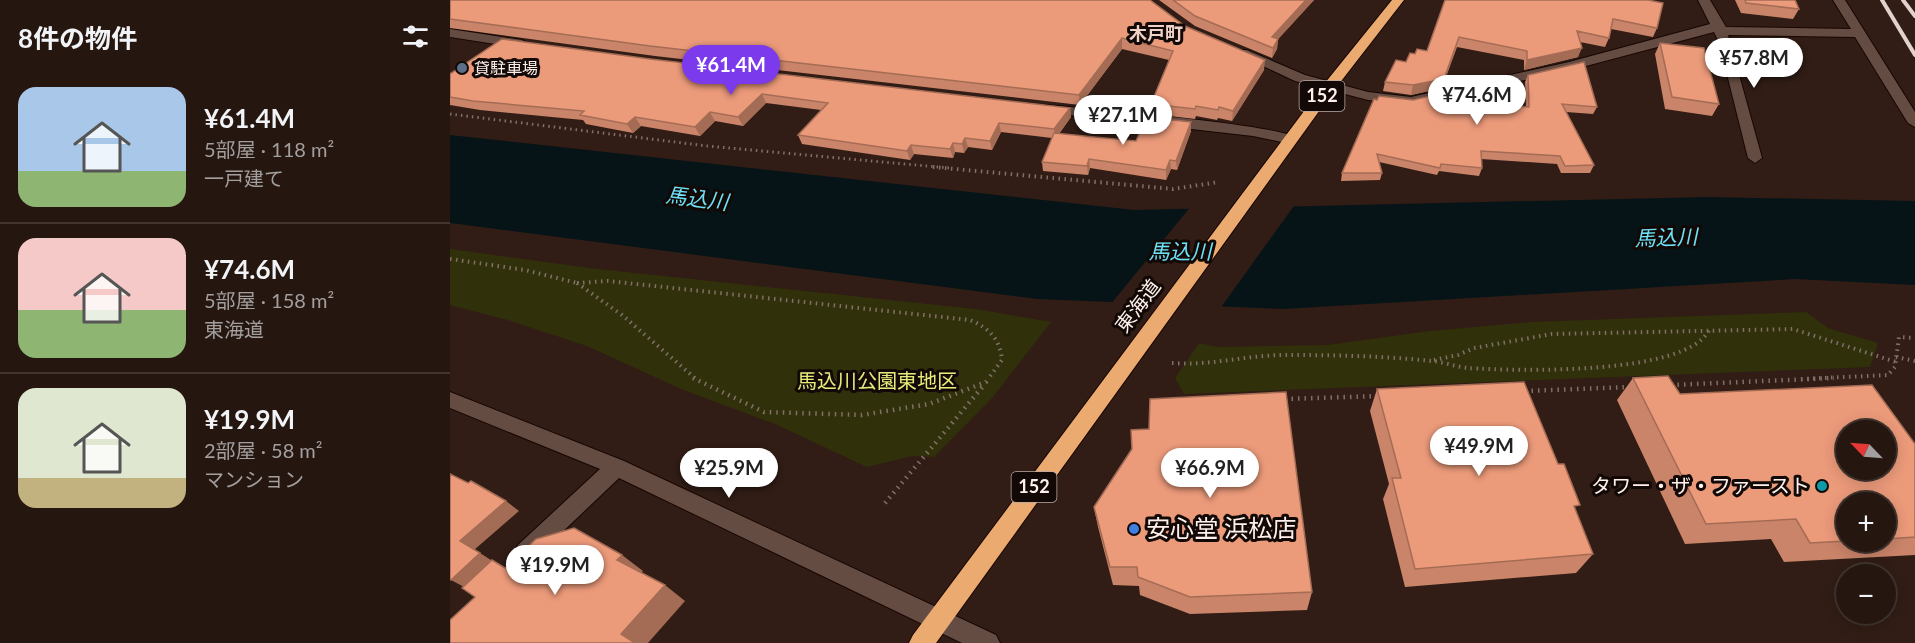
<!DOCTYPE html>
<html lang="ja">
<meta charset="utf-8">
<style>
body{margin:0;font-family:Lato,"Noto Sans JP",sans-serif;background:#31231e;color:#f1f3f6;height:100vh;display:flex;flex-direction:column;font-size:22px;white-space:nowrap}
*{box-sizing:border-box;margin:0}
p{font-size:20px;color:#a39f9f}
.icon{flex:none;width:33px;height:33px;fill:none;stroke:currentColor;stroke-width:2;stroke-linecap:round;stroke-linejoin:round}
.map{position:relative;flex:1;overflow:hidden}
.drawer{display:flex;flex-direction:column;background:#251610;width:450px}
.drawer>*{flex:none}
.needle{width:39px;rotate:295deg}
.controls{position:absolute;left:1386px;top:420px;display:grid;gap:12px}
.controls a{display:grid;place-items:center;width:60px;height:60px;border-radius:50%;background:#251610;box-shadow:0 3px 15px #0003,0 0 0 2px #423530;font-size:30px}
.price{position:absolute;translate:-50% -51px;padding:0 14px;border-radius:21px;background:#fff;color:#222;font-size:20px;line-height:39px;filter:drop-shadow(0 2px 3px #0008)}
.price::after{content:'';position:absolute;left:50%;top:36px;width:18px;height:14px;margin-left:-9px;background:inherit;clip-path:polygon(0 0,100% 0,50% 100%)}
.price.on{background:#7c3aed;color:#fff}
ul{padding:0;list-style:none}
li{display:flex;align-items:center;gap:18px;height:150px;padding:0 18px}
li+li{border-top:2px solid #423530}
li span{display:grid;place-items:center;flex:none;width:168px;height:120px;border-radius:18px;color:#555}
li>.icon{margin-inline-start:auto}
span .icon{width:72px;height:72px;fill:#fffc;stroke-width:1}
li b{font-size:26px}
h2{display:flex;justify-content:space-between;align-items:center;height:72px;padding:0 18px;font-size:26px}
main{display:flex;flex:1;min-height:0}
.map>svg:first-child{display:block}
.green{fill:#30310a}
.water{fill:#061417}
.pier{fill:#311d15}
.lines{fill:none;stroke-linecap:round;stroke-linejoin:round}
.minor-casing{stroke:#180602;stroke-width:2}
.highway-casing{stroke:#180602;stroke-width:2}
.path-far2{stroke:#816f68;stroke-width:3;stroke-dasharray:1.5 4;stroke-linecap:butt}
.path-far1{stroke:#816f68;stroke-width:4;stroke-dasharray:1.5 4.5;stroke-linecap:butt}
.path{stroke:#816f68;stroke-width:4.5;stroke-dasharray:1.5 5;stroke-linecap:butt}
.minor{fill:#644c43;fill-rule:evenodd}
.highway{fill:#ebaa6f;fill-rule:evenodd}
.rail{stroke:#e2d2cd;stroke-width:4}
.wall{fill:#ca8469;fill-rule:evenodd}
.shaded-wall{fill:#a46c55}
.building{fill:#eb9a7a;stroke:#a46c55;stroke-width:1.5;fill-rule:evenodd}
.service-dot{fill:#5c6f8a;stroke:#120906;stroke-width:2}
.culture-dot{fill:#0f9aa8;stroke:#120906;stroke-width:2}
.shop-dot{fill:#3f7fe0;stroke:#120906;stroke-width:2}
.labels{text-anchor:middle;stroke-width:6;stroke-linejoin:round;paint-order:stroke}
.far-poi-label{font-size:16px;fill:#fff0eb;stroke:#120906;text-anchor:start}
.far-neighbourhood-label{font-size:18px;font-weight:bold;fill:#eed2c7;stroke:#120906}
.shield{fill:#120906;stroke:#b8aba6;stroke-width:1.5}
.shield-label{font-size:18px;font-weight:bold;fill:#fff0eb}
.street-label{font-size:20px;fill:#fff0eb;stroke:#120906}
.park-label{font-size:20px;fill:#e7eb79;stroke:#120906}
.poi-label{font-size:20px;fill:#fff0eb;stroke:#120906;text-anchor:end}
.water-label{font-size:21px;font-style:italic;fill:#6de2f8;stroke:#120906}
.near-poi-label{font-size:24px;fill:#fff0eb;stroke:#120906;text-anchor:start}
</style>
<main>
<section class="drawer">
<h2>8件の物件<svg class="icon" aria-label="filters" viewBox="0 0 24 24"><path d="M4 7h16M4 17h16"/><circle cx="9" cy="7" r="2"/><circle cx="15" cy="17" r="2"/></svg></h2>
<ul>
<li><span style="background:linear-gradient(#a9c7e8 70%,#8fb573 0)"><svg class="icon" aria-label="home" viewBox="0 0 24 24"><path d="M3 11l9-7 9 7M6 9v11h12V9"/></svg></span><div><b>¥61.4M</b><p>5部屋 · 118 m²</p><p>一戸建て</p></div></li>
<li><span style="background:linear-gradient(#f6c9c9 60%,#8fb573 0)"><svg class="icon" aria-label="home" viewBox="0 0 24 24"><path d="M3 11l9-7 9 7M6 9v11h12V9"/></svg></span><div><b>¥74.6M</b><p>5部屋 · 158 m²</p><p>東海道</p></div></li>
<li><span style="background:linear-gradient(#dfe7d0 75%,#c2b280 0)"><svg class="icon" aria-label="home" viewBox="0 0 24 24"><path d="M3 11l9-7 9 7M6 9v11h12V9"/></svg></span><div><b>¥19.9M</b><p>2部屋 · 58 m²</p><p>マンション</p></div></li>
</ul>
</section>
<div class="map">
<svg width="1465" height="643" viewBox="0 0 1465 643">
<rect width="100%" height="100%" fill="#311d15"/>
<path class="green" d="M 0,249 L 147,269 L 525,309 L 601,322 L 542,398 L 484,457 L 462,456 L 417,467 L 325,424 L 231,389 L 137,346 L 58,320 L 0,305 Z
M 1356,312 L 1378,328 L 1428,343 L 1420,367 L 734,394 L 725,378 L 749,343 L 767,347 L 878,345 L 980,331 L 1083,322 Z"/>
<path class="water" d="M 0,135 L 684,210 L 1258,197 L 1465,201 L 1465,285 L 1345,279 L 833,309 L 587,299 L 0,223 Z"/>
<path class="pier" d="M 846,203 L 769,310 L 660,305 L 742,205 Z"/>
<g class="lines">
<g class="minor-casing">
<path id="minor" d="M 1248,0 L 1260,0 L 1276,27 L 1401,29 L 1383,0 L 1395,0 L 1465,112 L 1465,127 L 1458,123 L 1405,37 L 1278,35 L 1312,158 L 1305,163 L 1298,158 L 1269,42 L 1264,32 L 1121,70 L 961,105 L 918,100 L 845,81 L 785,53 L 787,50 L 797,50 L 855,75 L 918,92 L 961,97 L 1119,62 L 1260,24 Z
M 0,29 L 72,40 L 78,44 L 72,48 L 0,37 Z
M 597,105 C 630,108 837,125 848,139 L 841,144 L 803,136 L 592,112 L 590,109 Z
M 0,392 L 174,461 L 546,635 L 550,643 L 512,643 L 169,478 L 84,559 L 76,563 L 68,559 L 65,552 L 68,545 L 150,469 L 0,408 Z"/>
</g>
<g class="highway-casing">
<path id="highway" d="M 942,0 L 954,0 L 885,89 L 486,643 L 459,643 L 463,635 L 875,83 Z"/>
</g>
<path class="path-far2" d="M 0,114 L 257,146 L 499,168"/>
<path class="path-far1" d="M 483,167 L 723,189 L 769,182
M 0,259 L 75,270 L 127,283
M 127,283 L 172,315 L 246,379
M 127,283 L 158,281 L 520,320 C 539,328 550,339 552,360 L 538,379
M 1446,357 L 1465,361
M 984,360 L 1008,355 L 1024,348 L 1102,334 L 1343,329 L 1446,362
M 722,363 C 761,366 797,355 836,355 C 883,355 934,356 982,361 C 994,362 1006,367 1018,368 C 1065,371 1236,376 1259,330
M 1351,379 L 1438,375 L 1445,367 L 1449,337 L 1465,338"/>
<path class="path" d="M 243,378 L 314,412 L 412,415 L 479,404 L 536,382 L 539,378
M 1221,385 L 1384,378
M 1075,391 L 1181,387
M 835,399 L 929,396
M 435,503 L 534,385"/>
<use href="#minor" class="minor"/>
<use href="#highway" class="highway"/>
<path class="rail" d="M 1432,0 L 1465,55
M 1453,0 L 1465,16"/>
</g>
<path class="wall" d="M 0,0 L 735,26 L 814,70 L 782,121 L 768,118 L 767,120 L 746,116 L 745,119 L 702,114 L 701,104 L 719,60 L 672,49 L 630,105 L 205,56 L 0,28 Z
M 709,0 L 864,0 L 828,39 L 827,49 L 822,58 L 745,26 Z
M 995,0 L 1198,0 L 1207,28 L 1203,37 L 1161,29 L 1159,38 L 1155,47 L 1130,42 L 1128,57 L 1074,70 L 1074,60 L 1007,47 L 992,88 L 961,95 L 933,91 L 935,82 L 956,62 L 965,54 L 977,51 Z
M 1285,0 L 1345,0 L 1349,9 L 1343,19 L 1291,13 Z
M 1210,43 L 1269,104 L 1262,116 L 1215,109 L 1205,54 Z
M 200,59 L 620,108 L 621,117 L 609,134 L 686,141 L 741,122 L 741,131 L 727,170 L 721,169 L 716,180 L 640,168 L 638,175 L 593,171 L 592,162 L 602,138 L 551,132 L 542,150 L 518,147 L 514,153 L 505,152 L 503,158 L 464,154 L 460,160 L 352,144 L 348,135 L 371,110 L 316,103 L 293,126 L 265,121 L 250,136 L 191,126 L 183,133 L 136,124 L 133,120 L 30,110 L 0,105 L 0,74 Z
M 1078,75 L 1147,107 L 1143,114 L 1116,112 L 1144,165 L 1140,173 L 1111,173 L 1107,164 L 1031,159 L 1032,168 L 1029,176 L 989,171 L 987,175 L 929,162 L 932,173 L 930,180 L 891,181 L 892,173 L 927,100 L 963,100 L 1076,107 L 1075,82 Z
M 1183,378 L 1230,394 L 1465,444 L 1465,555 L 1334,562 L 1321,539 L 1235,544 L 1167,400 ZM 1436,502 L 1436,542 L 1396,542 Z
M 927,389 L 1126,511 L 1143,554 L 1126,573 L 955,587 L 933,499 L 939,484 L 920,411 Z
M 644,507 L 862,592 L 857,610 L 740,614 L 690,595 L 689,586 L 663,585 L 648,527 Z"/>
<path class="shaded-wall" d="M 856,0 L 864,0 L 821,47 L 822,37 Z
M 1009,37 L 992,88 L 961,95 L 963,85 Z
M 672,38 L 672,49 L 630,105 L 629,95 Z
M 828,39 L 827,49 L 822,58 L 823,48 Z
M 1132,48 L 1128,57 L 1074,70 L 1077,60 Z
M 815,60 L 814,70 L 782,121 L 783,111 Z
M 312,94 L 316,103 L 293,126 L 288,117 Z
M 620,108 L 621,117 L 605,139 L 604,129 Z
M 260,112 L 265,121 L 250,136 L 245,127 Z
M 185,117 L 191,126 L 183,133 L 177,124 Z
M 741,122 L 741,131 L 727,170 L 726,161 Z
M 549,123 L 551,132 L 542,150 L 540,141 Z
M 515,138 L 518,147 L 514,153 L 512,144 Z
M 503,143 L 505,152 L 503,158 L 500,149 Z
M 461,145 L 464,154 L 460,160 L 457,151 Z
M 639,159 L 640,168 L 638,175 L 637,166 Z
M 720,160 L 721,169 L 716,180 L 716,170 Z
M 56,501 L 69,511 L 24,550 L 10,541 Z
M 30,553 L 44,562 L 16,588 L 1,580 Z
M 172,555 L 193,571 L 188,576 L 167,560 Z
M 215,585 L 235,601 L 198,643 L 184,643 L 171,634 Z"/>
<path class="building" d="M 0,0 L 700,0 L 735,26 L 815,60 L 783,111 L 769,107 L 768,110 L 746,106 L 745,109 L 701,104 L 723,51 L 672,38 L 629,95 L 200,46 L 0,19 Z
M 723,0 L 856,0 L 822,37 L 828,39 L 823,48 L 745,16 Z
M 995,0 L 1198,0 L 1213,3 L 1207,28 L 1163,19 L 1159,38 L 1127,31 L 1132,48 L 1077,60 L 1077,51 L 1009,37 L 994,79 L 963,85 L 935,82 L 946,60 L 956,62 L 960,53 L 965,54 L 967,49 L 977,51 Z
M 1295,0 L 1345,0 L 1349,9 L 1296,3 Z
M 52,39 L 200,59 L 620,108 L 604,129 L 549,123 L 540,141 L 515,138 L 512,144 L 503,143 L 500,149 L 461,145 L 457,151 L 348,135 L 378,103 L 312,94 L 288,117 L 260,112 L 245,127 L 185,117 L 177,124 L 130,115 L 134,111 L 23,101 L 0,97 L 0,74 Z
M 1210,43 L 1254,48 L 1269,104 L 1222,97 Z
M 1134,62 L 1147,107 L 1112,104 L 1144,165 L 1115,166 L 1110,156 L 1031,151 L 1032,168 L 991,164 L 990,168 L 927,154 L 932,173 L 892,173 L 924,99 L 927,100 L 929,96 L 963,100 L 989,94 L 987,100 L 1079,107 L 1078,75 Z
M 696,117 L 741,122 L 726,161 L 720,160 L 716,170 L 639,159 L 637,166 L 592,162 L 604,133 L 686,141 Z
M 1218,376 L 1230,394 L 1422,385 L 1465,444 L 1465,537 L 1436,539 L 1436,502 L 1396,502 L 1396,541 L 1360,543 L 1346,519 L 1256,524 L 1183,378 ZM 1396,430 L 1436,430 L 1436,470 L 1396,470 Z
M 1074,382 L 1108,464 L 1114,464 L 1130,505 L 1124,506 L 1143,554 L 965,569 L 942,478 L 951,478 L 927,389 Z
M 836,392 L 862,592 L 740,597 L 688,577 L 687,567 L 660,567 L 644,507 L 682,449 L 681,430 L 699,429 L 700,399 Z
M 0,474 L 18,483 L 21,481 L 56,501 L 10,541 L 30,553 L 1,580 L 0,579 Z
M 124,528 L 172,555 L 167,560 L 215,585 L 171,634 L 185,643 L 0,643 L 0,620 L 25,597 L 12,588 L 42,560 L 55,568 L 86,539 Z"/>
<circle class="service-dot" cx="12" cy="68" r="6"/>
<circle class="culture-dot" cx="1372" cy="486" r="6"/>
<circle class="shop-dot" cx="684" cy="529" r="6"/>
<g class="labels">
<g class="far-poi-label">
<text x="24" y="74">貸駐車場</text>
</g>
<g class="far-neighbourhood-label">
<text x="706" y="40">木戸町</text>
</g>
<g class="shield">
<rect x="849.5" y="81" width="45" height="30" rx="4.5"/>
<rect x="561.5" y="472" width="45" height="30" rx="4.5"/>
</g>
<g class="shield-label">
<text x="872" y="102">152</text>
<text x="584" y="493">152</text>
</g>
<g class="street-label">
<text transform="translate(688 306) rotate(-53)" y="7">東海道</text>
</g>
<g class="park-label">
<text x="427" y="388">馬込川公園東地区</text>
</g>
<g class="poi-label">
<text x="1360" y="493">タワー・ザ・ファースト</text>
</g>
<g class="water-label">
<text transform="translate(247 199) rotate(7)" y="7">馬込川</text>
<text transform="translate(1216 238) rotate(-2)" y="7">馬込川</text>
<text x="730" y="259">馬込川</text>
</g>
<g class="near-poi-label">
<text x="696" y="537">安心堂 浜松店</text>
</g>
</g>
</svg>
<div class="controls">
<a><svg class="needle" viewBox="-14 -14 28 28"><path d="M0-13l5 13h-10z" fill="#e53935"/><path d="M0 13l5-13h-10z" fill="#a39f9f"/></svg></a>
<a>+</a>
<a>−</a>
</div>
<b class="price" style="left:1304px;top:89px">¥57.8M</b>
<b class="price on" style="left:281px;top:96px">¥61.4M</b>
<b class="price" style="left:1027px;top:126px">¥74.6M</b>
<b class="price" style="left:673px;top:146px">¥27.1M</b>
<b class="price" style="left:1029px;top:477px">¥49.9M</b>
<b class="price" style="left:279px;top:499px">¥25.9M</b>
<b class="price" style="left:760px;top:499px">¥66.9M</b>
<b class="price" style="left:105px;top:596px">¥19.9M</b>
</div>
</main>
